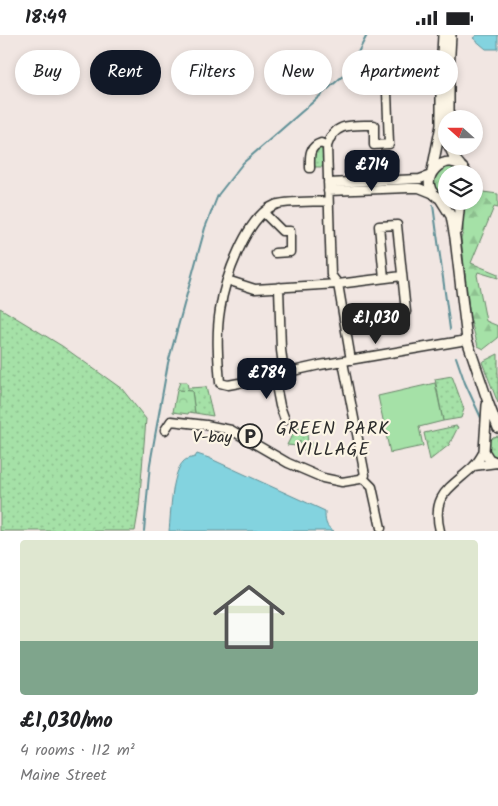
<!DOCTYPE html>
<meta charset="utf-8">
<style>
body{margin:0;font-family:Kalam,sans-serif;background:#f6f6f6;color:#202124;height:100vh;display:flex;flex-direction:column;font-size:19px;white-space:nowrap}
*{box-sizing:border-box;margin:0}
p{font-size:16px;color:#757577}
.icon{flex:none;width:28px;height:28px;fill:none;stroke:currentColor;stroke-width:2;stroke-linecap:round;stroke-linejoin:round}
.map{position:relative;height:496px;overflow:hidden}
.drawer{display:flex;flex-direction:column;background:#fff;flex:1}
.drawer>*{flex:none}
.banner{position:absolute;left:15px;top:15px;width:469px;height:45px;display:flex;gap:10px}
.needle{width:32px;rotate:291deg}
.fabs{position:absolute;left:438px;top:75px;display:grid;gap:10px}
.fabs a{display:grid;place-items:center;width:45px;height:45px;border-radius:50%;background:#fff;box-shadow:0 2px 8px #0003;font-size:25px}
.price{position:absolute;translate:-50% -42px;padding:0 11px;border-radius:10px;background:#111827;color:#fff;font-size:16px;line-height:32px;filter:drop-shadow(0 1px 2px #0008)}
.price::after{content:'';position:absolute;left:50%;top:30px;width:15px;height:11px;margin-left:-8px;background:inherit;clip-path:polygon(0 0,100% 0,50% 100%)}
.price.selected{background:#222;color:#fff}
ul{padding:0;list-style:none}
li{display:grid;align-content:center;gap:10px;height:265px;padding:0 20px}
li span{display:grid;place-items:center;height:155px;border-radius:5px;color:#555}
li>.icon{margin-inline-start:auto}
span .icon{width:90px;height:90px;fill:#fffc;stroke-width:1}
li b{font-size:21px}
.pill{padding:0 18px;border-radius:22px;background:#fff;box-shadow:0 2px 8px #0003;font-size:18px;line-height:45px}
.pill.selected{background:#111827;color:#fff}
.status{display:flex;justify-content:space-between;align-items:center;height:35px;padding:0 25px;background:#fff;direction:ltr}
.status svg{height:14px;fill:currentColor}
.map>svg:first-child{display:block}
.grass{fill:url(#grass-dots);stroke:#688669}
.forest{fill:url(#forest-firs);stroke:#688669}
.park{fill:url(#park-crowns);stroke:#688669}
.garden{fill:#a5e1a7;stroke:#688669}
.water{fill:#83d3df;stroke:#609097}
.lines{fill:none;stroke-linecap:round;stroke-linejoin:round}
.stream{stroke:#609097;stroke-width:2}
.minor-casing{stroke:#2b2b2b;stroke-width:11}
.tertiary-casing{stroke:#2b2b2b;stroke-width:12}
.minor{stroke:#fcf5e5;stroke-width:8}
.tertiary{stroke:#fcf5e5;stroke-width:9}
.labels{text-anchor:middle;stroke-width:4.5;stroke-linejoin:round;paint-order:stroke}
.poi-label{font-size:16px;fill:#2b2b2b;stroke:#fcf5e5;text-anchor:end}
.neighbourhood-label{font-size:18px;letter-spacing:1px;fill:#2b2b2b;stroke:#fcf5e5}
</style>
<div class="status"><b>18:49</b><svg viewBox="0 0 49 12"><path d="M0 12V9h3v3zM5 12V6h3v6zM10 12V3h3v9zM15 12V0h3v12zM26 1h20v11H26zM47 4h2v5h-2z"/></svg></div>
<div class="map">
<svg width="498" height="496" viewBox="0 0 498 496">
<defs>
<pattern id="grass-dots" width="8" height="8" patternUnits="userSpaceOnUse" patternTransform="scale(1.25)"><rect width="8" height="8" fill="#a5e1a7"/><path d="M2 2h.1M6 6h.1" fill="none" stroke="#8ec190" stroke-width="1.8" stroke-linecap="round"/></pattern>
<pattern id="forest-firs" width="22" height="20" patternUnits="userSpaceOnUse" patternTransform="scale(1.25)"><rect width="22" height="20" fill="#a5e1a7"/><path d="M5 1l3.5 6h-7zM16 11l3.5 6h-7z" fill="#8ec190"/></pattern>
<pattern id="park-crowns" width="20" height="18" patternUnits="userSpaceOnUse" patternTransform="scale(1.25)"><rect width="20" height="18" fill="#a5e1a7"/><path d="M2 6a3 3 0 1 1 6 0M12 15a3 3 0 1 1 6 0" fill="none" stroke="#8ec190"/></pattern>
</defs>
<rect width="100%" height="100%" fill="#f1e6e2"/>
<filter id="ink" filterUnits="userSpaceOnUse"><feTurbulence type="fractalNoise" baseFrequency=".02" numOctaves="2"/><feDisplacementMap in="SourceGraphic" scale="10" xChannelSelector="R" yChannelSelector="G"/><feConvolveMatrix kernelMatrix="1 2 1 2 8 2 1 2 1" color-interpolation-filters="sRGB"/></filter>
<g filter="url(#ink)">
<path class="grass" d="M 322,110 L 323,132 L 311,132 L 311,117 Z
M 448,131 L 455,132 L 462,139 L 446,139 L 446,161 L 436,155 L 434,145 L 439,135 Z
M 0,273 L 62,311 L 122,354 L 146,384 L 139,472 L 135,496 L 0,496 Z
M 498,319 L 498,368 L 482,327 Z
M 452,341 L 464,374 L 461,383 L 443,386 L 435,344 Z
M 180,347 L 187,347 L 188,353 L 206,352 L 213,381 L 195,378 L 192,356 L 177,355 Z
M 456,391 L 458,392 L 449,410 L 430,425 L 424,398 Z
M 306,392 L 308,407 L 315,409 L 314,415 L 309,413 L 308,415 L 303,415 L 304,411 L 300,409 L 300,406 L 297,411 L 287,410 L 295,394 Z
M 498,401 L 498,425 L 487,417 L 488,407 L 493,402 Z"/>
<path class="forest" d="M 483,157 L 498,159 L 498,173 L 494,172 L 471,228 L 498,239 L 498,243 L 478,237 L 477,240 L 486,286 L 498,291 L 498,303 L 484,314 L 478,311 L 470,283 L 461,203 C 464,197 463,193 462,186 C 461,179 465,172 468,166 L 474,166 L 474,160 Z"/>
<path class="park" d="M 366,20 L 381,28 L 382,32 L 377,39 L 368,41 L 364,47 L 353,40 Z
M 177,355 L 192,356 L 195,378 L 189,377 L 188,379 L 173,377 Z"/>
<path class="garden" d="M 435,348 L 443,386 L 419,392 L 423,411 L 390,418 L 378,361 Z"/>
<path class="water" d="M 477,0 L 498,0 L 498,14 L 486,14 L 473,3 Z
M 197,419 L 209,423 L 325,476 C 325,485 325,492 334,496 L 169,496 C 171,480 171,431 187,424 C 190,423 193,423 195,422 Z"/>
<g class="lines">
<path class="stream" d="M 433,170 L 450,294
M 456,322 L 465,348 L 482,385
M 144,496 L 150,429 L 168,328 L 205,193 L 218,160 L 243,128 L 345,39 L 351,31 L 367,0"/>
<g class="minor-casing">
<path id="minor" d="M 310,133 C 310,122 308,112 321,108 L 327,111
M 328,148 L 420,144 L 431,140
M 328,156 L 409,153 L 419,153 L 434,159
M 328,166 C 318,167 283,166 275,170 C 246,181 224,247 220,275 C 216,299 218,324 220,348 L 228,350 L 239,348 L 320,330 L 467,305
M 264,178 L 282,196 L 290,196 L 290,217 L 275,218
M 227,245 L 255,254 L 338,249 L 402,241
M 279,252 L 281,315 L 284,338
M 376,282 L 406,277 L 397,190 L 379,191 L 384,243
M 351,325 L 338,249 L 331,240 L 327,111 C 334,87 352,90 374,90 L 374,110 L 389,109 L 386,31
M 274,340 L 280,371 L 285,385
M 165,395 L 171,386 L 206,390 L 231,395 L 288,428 L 323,443 L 342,447 L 360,444 L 365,440 L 343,327
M 474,431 L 497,428
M 363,443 L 372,452 L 381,493
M 440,496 C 431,460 449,454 473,432 C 477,428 481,422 484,416"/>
</g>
<g class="tertiary-casing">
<path id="tertiary" d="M 449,84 L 449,36 L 451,0
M 449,111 L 455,124 L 460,130
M 432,136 L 441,90 L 441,36 L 443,0
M 439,162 L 451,181 L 455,203 L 467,305 L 488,367 L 498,393
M 443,165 C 408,150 449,106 467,139
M 457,195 L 460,166
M 487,370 L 484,416 L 489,424 L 498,428"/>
</g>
<use href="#minor" class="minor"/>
<use href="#tertiary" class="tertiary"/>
</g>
</g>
<defs>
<g id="parking-ring" transform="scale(1.25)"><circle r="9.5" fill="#fcf5e5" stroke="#2b2b2b" stroke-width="1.5"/><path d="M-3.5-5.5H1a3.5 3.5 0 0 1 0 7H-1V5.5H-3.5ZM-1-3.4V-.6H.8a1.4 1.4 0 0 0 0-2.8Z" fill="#2b2b2b"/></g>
</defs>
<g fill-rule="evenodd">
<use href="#parking-ring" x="250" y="401"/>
</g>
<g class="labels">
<g class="poi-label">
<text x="232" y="407">V-bay</text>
</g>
<g class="neighbourhood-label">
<text x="333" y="399">GREEN PARK<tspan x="333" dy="21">VILLAGE</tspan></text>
</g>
</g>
</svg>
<div class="fabs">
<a><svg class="needle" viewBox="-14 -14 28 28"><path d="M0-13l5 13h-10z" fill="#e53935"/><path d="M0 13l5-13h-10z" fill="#757577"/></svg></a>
<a><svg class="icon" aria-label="layers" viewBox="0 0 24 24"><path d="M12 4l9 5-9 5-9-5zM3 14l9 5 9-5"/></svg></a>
</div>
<b class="price" style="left:372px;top:157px">£714</b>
<b class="price selected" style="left:376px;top:310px">£1,030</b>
<b class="price" style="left:267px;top:365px">£784</b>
<div class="banner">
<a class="pill">Buy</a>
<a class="pill selected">Rent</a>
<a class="pill">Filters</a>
<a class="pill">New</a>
<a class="pill">Apartment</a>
</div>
</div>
<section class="drawer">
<ul>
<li><span style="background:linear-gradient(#dfe7d0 65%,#7fa58c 0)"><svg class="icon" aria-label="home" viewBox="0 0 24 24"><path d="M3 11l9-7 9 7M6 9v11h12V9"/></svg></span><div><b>£1,030/mo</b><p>4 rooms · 112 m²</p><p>Maine Street</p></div></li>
</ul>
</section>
